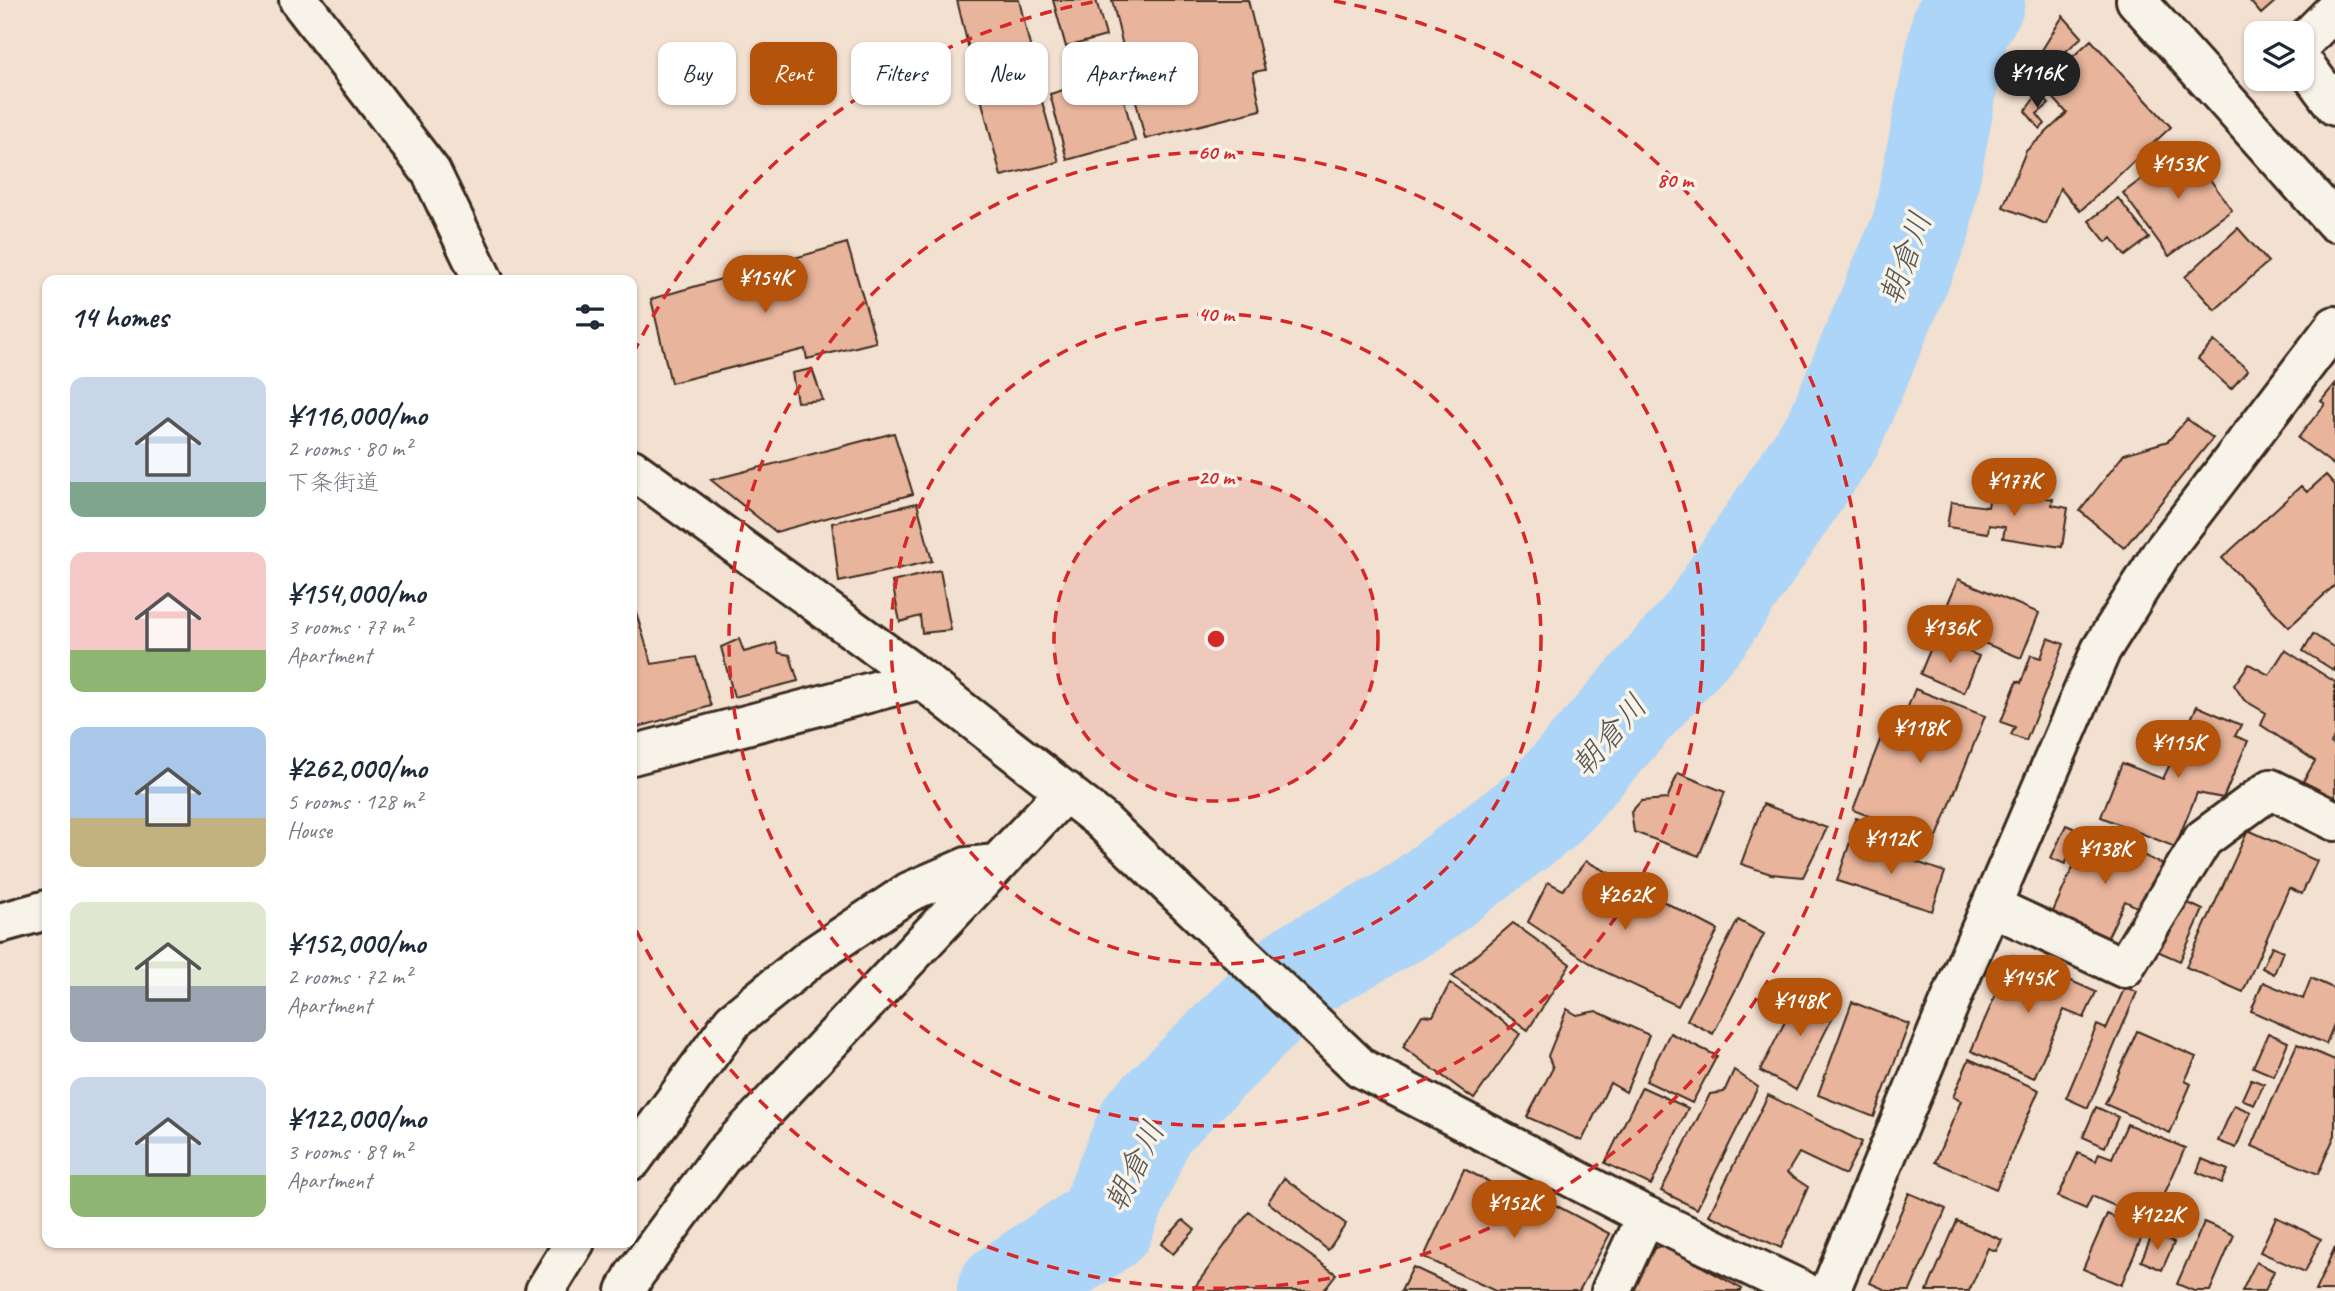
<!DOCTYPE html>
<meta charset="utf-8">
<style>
body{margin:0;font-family:Caveat,"Klee One",sans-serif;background:#f6f6f7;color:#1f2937;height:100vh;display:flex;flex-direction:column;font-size:26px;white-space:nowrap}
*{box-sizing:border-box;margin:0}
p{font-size:23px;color:#747a83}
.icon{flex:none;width:38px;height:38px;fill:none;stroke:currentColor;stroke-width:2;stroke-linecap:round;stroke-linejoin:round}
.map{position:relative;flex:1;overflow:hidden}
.panel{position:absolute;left:42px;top:275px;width:595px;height:973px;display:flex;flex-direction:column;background:#fff;border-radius:14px;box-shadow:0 2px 5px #0004}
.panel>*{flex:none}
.banner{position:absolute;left:658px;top:42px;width:665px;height:63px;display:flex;gap:14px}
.buttons{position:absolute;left:2244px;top:21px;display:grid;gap:14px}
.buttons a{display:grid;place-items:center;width:70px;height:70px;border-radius:14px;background:#fff;box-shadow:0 2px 5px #0004;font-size:35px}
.price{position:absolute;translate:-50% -60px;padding:0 16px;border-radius:24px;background:#b45309;color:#fff;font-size:23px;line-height:46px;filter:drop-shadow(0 2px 4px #0008)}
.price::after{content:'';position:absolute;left:50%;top:42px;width:21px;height:16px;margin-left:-10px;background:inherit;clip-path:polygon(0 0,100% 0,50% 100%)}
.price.current{background:#222;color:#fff}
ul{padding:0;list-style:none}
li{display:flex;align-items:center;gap:21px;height:175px;padding:0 28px}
li span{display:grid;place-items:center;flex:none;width:196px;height:140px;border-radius:14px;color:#555}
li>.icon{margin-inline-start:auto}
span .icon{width:84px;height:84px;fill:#fffc;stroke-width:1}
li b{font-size:30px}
h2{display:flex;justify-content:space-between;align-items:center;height:84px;padding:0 28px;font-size:30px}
.pill{padding:0 24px;border-radius:14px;background:#fff;box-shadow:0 2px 5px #0004;font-size:24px;line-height:63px}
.pill.current{background:#b45309;color:#fff}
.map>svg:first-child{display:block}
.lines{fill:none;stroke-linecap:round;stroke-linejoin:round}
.river{stroke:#add5f7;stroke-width:98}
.building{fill:#e8b49b;stroke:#3b2a1e;stroke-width:2}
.minor-casing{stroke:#3b2a1e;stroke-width:44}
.primary-casing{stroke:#3b2a1e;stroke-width:44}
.minor{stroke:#f7f3e8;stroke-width:38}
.primary{stroke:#f7f3e8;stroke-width:38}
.ring{fill:none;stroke:#d62828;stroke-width:3.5;stroke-dasharray:12 9}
.labels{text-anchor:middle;stroke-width:7;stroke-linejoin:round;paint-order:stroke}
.water-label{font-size:32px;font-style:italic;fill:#585554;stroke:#f7f3e8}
.centre{fill:#d62828;stroke:#f7f3e8;stroke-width:3.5}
.ring-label{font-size:21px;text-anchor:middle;font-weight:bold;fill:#d62828;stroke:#f7f3e8;stroke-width:7;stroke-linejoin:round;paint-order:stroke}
</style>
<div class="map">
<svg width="2335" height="1291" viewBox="0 0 2335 1291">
<rect width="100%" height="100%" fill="#f2e0d1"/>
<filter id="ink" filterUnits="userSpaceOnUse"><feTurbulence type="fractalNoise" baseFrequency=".0143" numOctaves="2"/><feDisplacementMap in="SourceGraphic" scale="14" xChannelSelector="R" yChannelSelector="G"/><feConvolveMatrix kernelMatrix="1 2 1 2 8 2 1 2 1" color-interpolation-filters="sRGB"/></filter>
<g filter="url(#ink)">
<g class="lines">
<path class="river" d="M 1006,1291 L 1105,1224 L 1147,1123 L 1300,971 L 1413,908 L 1542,810 L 1705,625 L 1833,434 L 1921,227 L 1960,27 L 1976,0"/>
</g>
<path class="building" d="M 957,0 L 1019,0 L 1031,50 L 973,66 Z
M 1053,0 L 1096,0 L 1106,36 L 1066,47 Z
M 1112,0 L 1248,0 L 1265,70 L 1253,72 L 1261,110 L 1145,139 Z
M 2249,0 L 2277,0 L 2261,14 Z
M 2063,16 L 2082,37 L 2047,68 L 2037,58 Z
M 2091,40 L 2171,127 L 2080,211 L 2060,188 L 2046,224 L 2003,207 L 2026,151 L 2067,113 L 2042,85 Z
M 1030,59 L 1059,162 L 1001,176 L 975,75 Z
M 1117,74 L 1135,141 L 1067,160 L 1050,94 Z
M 2039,92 L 2049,104 L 2037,114 L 2045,124 L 2040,129 L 2025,111 Z
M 2186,146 L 2232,210 L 2169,256 L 2123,193 Z
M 2118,198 L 2149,238 L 2125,256 L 2112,238 L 2106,242 L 2089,221 Z
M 2238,228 L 2268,262 L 2215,310 L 2185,277 Z
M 847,243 L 876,342 L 807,359 L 805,349 L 671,383 L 651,299 Z
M 2214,341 L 2248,370 L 2231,389 L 2198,359 Z
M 812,369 L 823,400 L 797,402 L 792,373 Z
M 2335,384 L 2335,466 L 2298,438 L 2325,404 L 2321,401 Z
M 2187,419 L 2213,438 L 2124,548 L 2080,511 L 2124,454 L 2168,441 Z
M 894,433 L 913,494 L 776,532 L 711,480 Z
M 2326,475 L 2335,485 L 2335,585 L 2289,627 L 2222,558 L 2301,486 L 2307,492 Z
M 1991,489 L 2053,499 L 2052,505 L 2068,508 L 2062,547 L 2003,538 L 2005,527 L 1989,525 L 1988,533 L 1947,527 L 1951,502 L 1988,507 Z
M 917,503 L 932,561 L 839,582 L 832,523 Z
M 940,570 L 951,630 L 922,633 L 920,616 L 900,622 L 892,582 Z
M 1958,579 L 2039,613 L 2021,658 L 1939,625 Z
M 632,600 L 652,664 L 696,657 L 711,706 L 632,729 Z
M 2313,634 L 2335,648 L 2335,671 L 2303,651 Z
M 1935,638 L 1979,656 L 1964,693 L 1920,674 Z
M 2048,638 L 2064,644 L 2026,741 L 2011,735 L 2015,727 L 2001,722 L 2017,681 L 2021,683 L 2031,655 L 2041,658 Z
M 739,639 L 744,652 L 776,643 L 779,653 L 790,655 L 798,681 L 734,697 L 721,647 Z
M 2285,650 L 2335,682 L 2335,736 L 2331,743 L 2335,746 L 2335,807 L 2301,785 L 2315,761 L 2261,725 L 2266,713 L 2244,700 L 2234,685 L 2249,664 L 2269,675 Z
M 1915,689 L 1985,716 L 1935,842 L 1853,810 L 1889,717 L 1902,722 Z
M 2197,706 L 2241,725 L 2235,736 L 2248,741 L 2223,798 L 2197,793 L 2175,847 L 2101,817 L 2122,763 L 2163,779 Z
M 1678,773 L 1725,792 L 1699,856 L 1634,832 L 1631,812 L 1641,801 L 1667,799 Z
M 1763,804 L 1827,828 L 1803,877 L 1771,874 L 1741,864 Z
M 1856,818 L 1928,850 L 1924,853 L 1852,827 Z
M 2066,825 L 2080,831 L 2065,864 L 2051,858 Z
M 2090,830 L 2164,865 L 2143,910 L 2125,901 L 2105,943 L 2050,918 Z
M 2248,830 L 2317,861 L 2302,894 L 2289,888 L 2243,992 L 2186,967 Z
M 1851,839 L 1945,872 L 1932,911 L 1837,881 Z
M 1586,861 L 1718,930 L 1678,1006 L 1599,969 L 1528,922 L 1548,882 L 1563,890 Z
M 2184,901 L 2203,910 L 2180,961 L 2155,950 Z
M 1738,920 L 1764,934 L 1713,1034 L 1687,1020 Z
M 1513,923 L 1570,964 L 1528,1030 L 1452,976 Z
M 2272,946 L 2283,951 L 2274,974 L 2262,968 Z
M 2013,955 L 2096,992 L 2084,1018 L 2064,1010 L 2034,1078 L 1971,1051 Z
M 2311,978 L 2335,989 L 2335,1022 L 2326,1044 L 2251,1011 L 2263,982 L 2303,999 Z
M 1450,983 L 1520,1034 L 1474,1099 L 1403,1047 L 1422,1015 L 1433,1016 Z
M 1803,986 L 1839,1005 L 1796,1090 L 1760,1071 Z
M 2125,987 L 2137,992 L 2088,1108 L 2066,1098 L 2097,1025 L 2106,1029 Z
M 1852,1002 L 1909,1024 L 1874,1117 L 1818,1095 Z
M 1567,1009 L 1577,1015 L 1596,1011 L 1649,1035 L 1626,1092 L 1610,1083 L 1582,1141 L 1527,1117 L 1553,1068 L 1548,1056 Z
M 2137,1031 L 2196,1057 L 2185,1081 L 2191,1084 L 2170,1133 L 2105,1104 Z
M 1670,1033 L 1717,1056 L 1692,1103 L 1646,1081 Z
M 2268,1033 L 2288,1042 L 2274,1076 L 2253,1067 Z
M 2297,1044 L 2335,1060 L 2335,1135 L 2318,1174 L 2252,1146 Z
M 1969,1059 L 2039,1090 L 1996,1189 L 1935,1162 L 1961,1101 L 1953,1097 Z
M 1734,1070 L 1758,1087 L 1697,1209 L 1661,1191 L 1710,1094 L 1724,1092 Z
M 2251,1079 L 2264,1084 L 2254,1105 L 2242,1099 Z
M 1642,1087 L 1688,1108 L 1651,1185 L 1605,1163 Z
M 1768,1095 L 1862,1142 L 1845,1175 L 1799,1153 L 1787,1173 L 1808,1187 L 1781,1248 L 1709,1215 Z
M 2234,1105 L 2251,1112 L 2236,1148 L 2218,1141 Z
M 2096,1107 L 2118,1117 L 2105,1147 L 2083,1137 Z
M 2127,1124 L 2185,1148 L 2152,1222 L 2092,1196 L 2086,1209 L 2058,1197 L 2078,1153 L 2096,1161 L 2099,1153 L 2112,1158 Z
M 2202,1159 L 2228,1170 L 2222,1183 L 2197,1172 Z
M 1464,1169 L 1517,1196 L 1525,1189 L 1610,1234 L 1579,1291 L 1495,1291 L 1424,1257 Z
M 1284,1178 L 1346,1224 L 1328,1250 L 1268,1202 Z
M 1909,1193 L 1946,1209 L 1910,1291 L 1888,1291 L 1870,1283 Z
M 1249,1212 L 1336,1274 L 1323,1291 L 1192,1291 Z
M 2107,1214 L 2145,1230 L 2121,1285 L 2083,1269 Z
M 2276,1217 L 2321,1239 L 2305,1272 L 2260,1252 Z
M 1183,1220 L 1195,1230 L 1173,1254 L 1161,1244 Z
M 1957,1221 L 2002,1240 L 1996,1251 L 1988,1248 L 1969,1291 L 1927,1291 Z
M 2204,1222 L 2234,1235 L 2210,1291 L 2194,1291 L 2177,1284 Z
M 2153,1233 L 2174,1243 L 2162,1270 L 2141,1261 Z
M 1663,1245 L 1742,1289 L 1741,1291 L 1627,1291 L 1647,1251 Z
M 2335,1247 L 2335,1291 L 2315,1291 Z
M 2256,1262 L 2274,1271 L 2265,1291 L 2242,1291 Z
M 1413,1267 L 1464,1291 L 1401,1291 Z"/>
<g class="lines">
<g class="minor-casing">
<path id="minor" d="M 299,0 L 431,172 L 483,280
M 2301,44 L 2335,10
M 2301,60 L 2335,106
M 632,469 L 921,679 L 1100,819 L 1361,1068 L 1646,1216 L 1803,1291
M 632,755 L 921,679
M 1991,906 L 2124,968 L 2203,839 L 2271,789 L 2335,821
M 0,923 L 47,910
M 632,1160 L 733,1021 L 812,957 L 909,892 L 967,867 L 996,864
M 545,1291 L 575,1242
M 626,1291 L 635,1274 L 723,1155 L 1066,791
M 1611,1291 L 1646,1216
M 1830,1291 L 1963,971 L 2101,650 L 2161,554 L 2335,326"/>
</g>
<g class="primary-casing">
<path id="primary" d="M 2136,0 L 2335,222"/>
</g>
<use href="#minor" class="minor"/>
<use href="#primary" class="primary"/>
</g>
</g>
<circle cx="1216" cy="639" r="162" fill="#d62828" fill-opacity=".12"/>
<g class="ring">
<circle cx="1216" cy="639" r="162"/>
<circle cx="1216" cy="639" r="325"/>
<circle cx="1216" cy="639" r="487"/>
<path d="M633 354A649 649 0 0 1 1098 1M1334 1A649 649 0 1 1 633 924"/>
</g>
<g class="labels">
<g class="water-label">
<text transform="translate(1905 258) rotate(-70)" y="11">朝倉川</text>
<text transform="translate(1609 735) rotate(-49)" y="11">朝倉川</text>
<text transform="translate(1134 1166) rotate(-64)" y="11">朝倉川</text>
</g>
</g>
<circle cx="1216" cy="639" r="10" class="centre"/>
<g class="ring-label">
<text x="1216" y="159">60 m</text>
<text x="1675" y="187">80 m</text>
<text x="1216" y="321">40 m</text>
<text x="1216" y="484">20 m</text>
</g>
</svg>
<div class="buttons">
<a><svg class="icon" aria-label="layers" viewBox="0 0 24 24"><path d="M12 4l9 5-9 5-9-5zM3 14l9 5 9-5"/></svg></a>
</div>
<b class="price current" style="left:2037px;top:110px">¥116K</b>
<b class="price" style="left:2178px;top:201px">¥153K</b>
<b class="price" style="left:765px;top:315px">¥154K</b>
<b class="price" style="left:2014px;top:518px">¥177K</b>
<b class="price" style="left:1950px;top:665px">¥136K</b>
<b class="price" style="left:1920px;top:765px">¥118K</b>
<b class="price" style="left:2178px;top:780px">¥115K</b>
<b class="price" style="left:1891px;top:876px">¥112K</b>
<b class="price" style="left:2105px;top:886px">¥138K</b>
<b class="price" style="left:1625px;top:932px">¥262K</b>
<b class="price" style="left:2028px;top:1015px">¥145K</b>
<b class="price" style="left:1800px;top:1038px">¥148K</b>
<b class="price" style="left:1514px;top:1240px">¥152K</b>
<b class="price" style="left:2157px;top:1252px">¥122K</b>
<div class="banner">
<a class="pill">Buy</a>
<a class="pill current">Rent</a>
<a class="pill">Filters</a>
<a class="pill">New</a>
<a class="pill">Apartment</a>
</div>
<section class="panel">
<h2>14 homes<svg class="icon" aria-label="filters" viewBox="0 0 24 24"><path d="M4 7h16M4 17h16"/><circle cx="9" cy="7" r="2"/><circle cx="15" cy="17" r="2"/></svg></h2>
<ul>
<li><span style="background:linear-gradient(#c9d6e8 75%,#7fa58c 0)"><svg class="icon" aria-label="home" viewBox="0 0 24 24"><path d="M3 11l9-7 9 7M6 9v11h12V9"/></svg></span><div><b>¥116,000/mo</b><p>2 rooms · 80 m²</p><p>下条街道</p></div></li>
<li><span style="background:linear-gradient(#f6c9c9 70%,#8fb573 0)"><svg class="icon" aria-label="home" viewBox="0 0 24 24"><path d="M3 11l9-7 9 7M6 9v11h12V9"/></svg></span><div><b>¥154,000/mo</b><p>3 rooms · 77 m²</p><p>Apartment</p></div></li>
<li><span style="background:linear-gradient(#a9c7e8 65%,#c2b280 0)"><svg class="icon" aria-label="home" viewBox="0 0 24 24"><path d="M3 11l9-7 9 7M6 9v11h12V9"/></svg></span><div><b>¥262,000/mo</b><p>5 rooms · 128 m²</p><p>House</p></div></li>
<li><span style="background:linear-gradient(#dfe7d0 60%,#9aa5b1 0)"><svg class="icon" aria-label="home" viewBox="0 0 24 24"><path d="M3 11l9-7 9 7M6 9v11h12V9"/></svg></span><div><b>¥152,000/mo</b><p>2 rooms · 72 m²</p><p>Apartment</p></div></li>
<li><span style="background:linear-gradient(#c9d6e8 70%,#8fb573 0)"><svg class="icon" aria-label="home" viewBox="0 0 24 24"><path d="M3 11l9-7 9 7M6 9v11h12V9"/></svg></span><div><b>¥122,000/mo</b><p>3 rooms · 89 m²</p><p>Apartment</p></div></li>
</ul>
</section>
</div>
